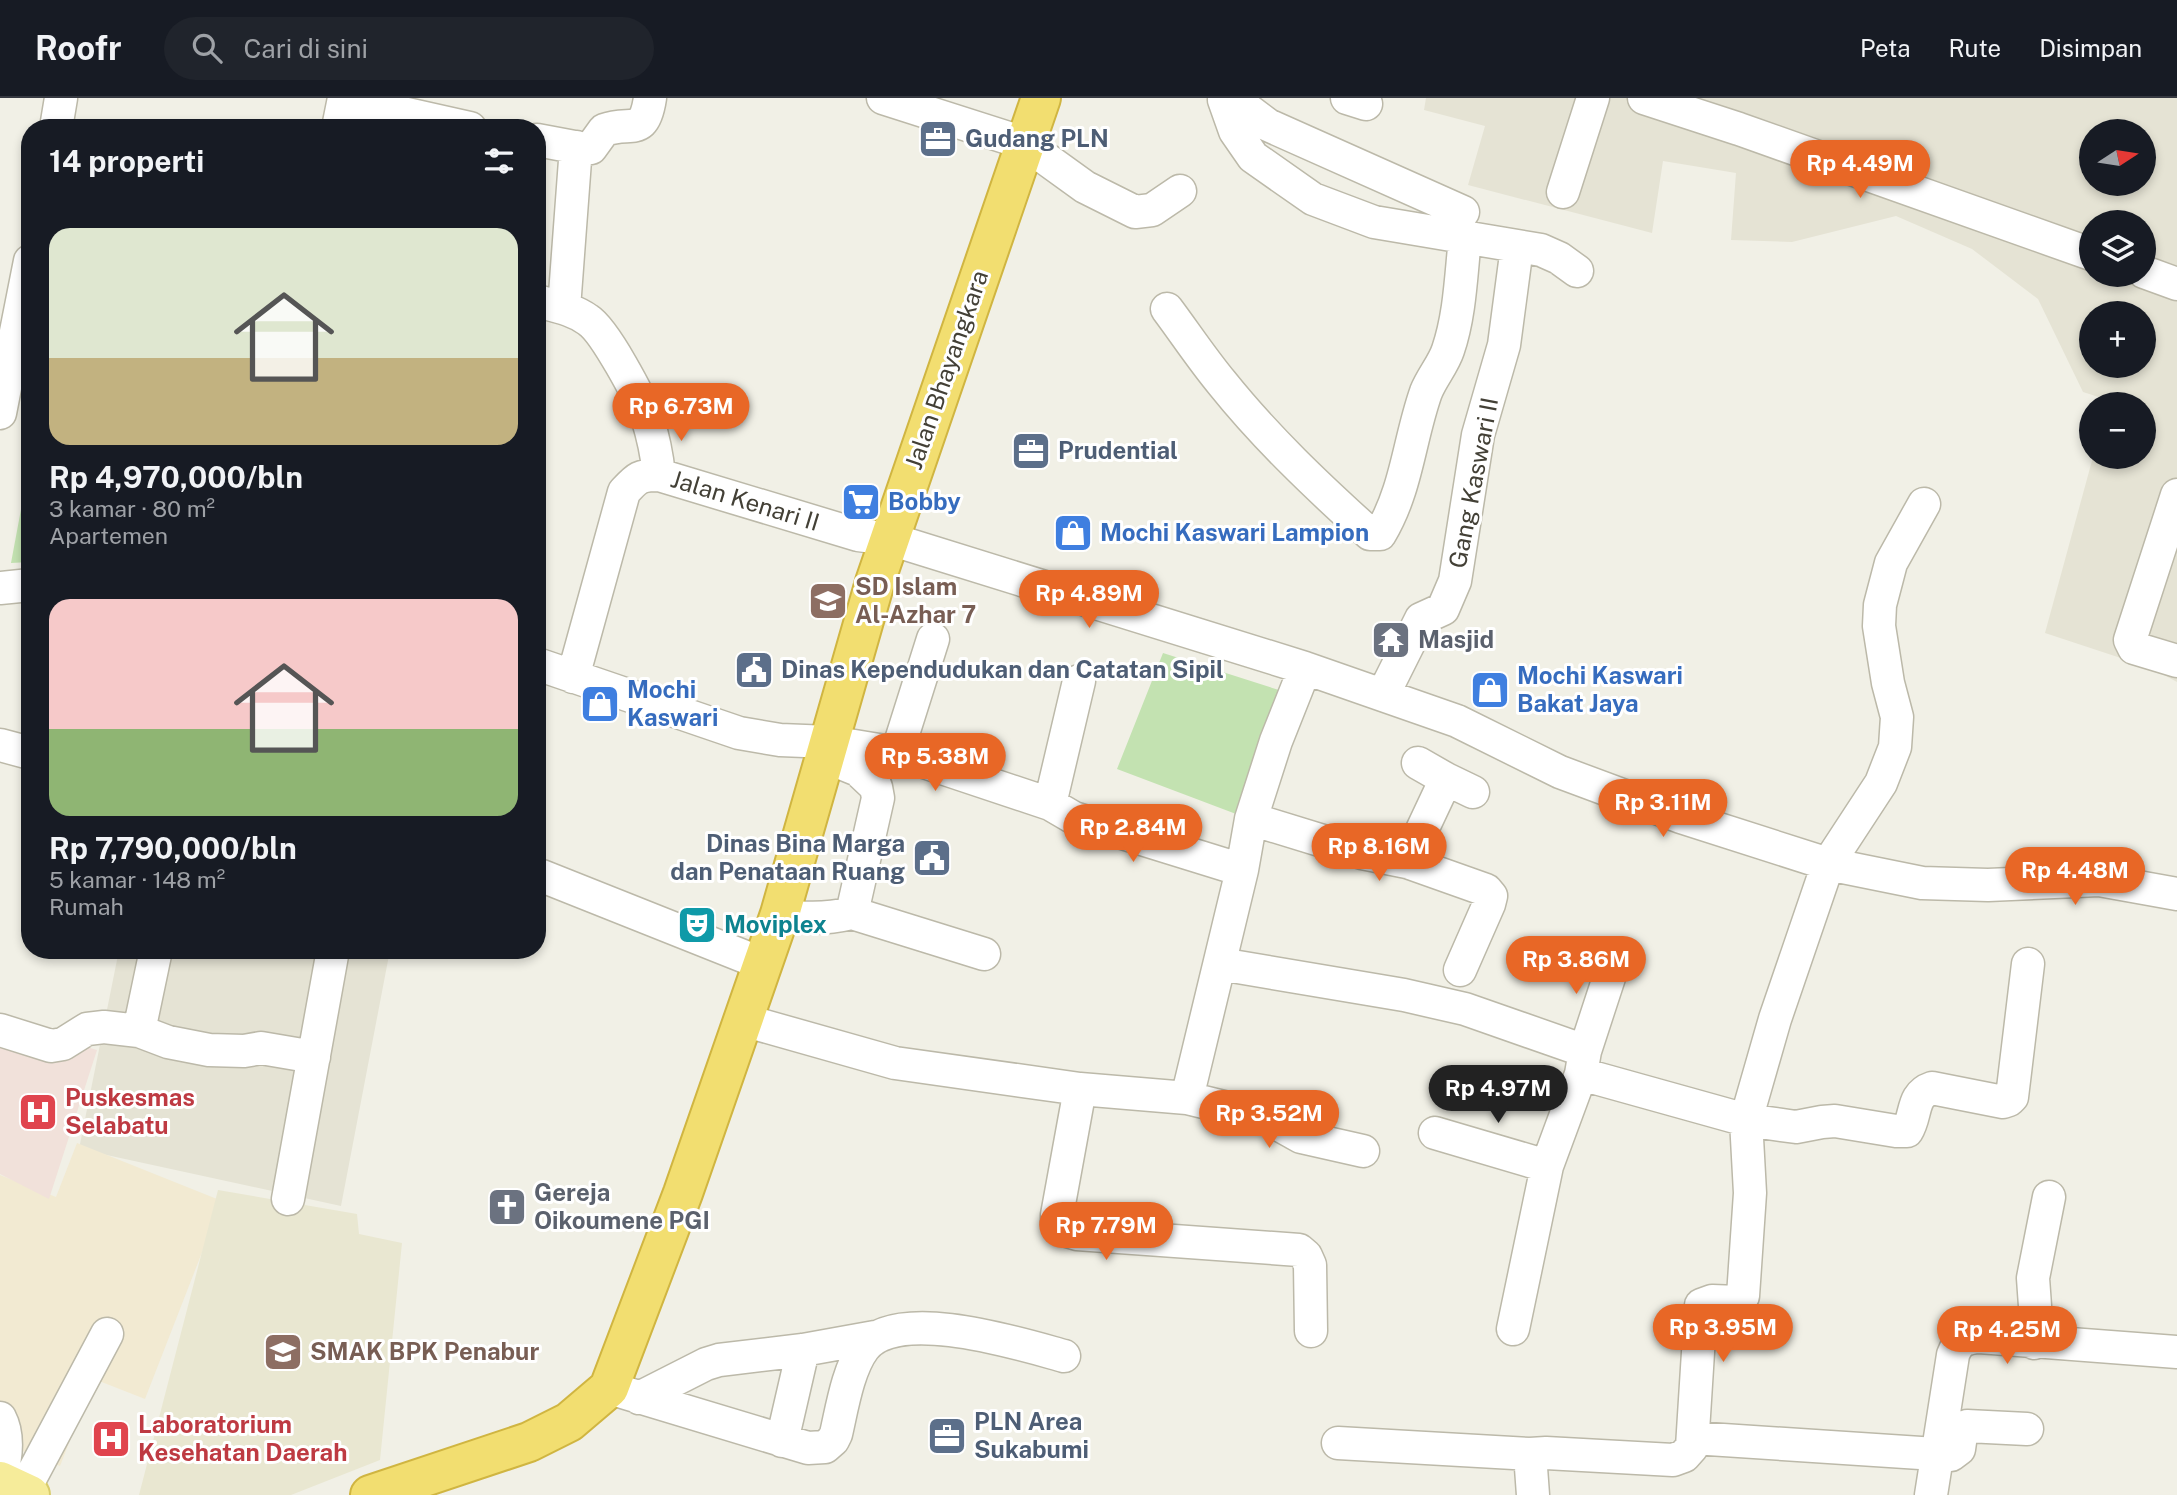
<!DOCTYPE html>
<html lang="id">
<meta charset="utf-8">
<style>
body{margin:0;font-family:"Public Sans",sans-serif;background:#20242c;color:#f1f3f6;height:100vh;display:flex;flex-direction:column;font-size:26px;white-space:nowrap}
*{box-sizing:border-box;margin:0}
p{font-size:23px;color:#9ea1a6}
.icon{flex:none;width:38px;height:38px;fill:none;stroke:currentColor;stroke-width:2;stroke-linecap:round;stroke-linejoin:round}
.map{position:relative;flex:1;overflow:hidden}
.drawer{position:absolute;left:21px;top:21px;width:525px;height:840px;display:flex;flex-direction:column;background:#171b24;border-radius:28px;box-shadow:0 4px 10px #0003}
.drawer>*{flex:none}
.needle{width:46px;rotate:78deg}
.controls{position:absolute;left:2079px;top:21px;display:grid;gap:14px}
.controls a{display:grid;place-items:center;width:77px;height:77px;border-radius:50%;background:#171b24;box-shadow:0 4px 10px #0003;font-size:35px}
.price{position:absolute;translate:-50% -60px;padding:0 16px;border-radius:24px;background:#e86726;color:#fff;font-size:23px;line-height:46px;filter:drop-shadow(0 2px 4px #0008)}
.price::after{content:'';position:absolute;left:50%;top:42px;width:21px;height:16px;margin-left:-10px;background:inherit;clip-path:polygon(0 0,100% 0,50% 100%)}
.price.current{background:#222;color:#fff}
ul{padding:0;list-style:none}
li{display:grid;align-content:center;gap:14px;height:371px;padding:0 28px}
li span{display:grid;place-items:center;height:217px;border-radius:21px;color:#555}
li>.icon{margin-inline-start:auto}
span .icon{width:126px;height:126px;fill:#fffc;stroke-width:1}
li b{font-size:30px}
h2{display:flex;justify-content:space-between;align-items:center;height:84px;padding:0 28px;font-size:30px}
header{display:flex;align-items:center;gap:42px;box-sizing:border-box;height:98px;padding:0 35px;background:#171b24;border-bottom:2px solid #363941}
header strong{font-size:33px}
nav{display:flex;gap:38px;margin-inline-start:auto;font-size:24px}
.search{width:490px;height:63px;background:#20242c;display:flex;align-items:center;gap:18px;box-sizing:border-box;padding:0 24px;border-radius:38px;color:#9ea1a6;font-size:26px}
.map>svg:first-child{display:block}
.residential{fill:#e5e3d4;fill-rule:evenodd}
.commercial{fill:#f2ead2}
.education{fill:#e9e7d1}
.medical{fill:#f1e1da}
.green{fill:#c3e2b1}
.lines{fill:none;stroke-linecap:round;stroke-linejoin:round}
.minor-casing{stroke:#bcb9a9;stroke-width:35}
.major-casing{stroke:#d9cc6c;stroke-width:42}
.highway-casing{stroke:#d0b541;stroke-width:42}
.minor{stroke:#fff;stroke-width:32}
.major{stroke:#f6ec9a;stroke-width:38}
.highway{stroke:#f2de70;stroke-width:38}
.labels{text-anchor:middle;stroke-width:6;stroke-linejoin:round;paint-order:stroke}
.service-label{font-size:24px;font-weight:bold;fill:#4e5e75;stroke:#fff;text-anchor:start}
.street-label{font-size:24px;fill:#434036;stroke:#fff}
.shop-label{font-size:24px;font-weight:bold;fill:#366cbe;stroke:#fff;text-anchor:start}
.education-label{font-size:24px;font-weight:bold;fill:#785e54;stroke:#fff;text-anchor:start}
.worship-label{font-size:24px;font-weight:bold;fill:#5b616d;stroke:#fff;text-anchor:start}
.culture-label{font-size:24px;font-weight:bold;fill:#0d838f;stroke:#fff;text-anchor:start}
.health-label{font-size:24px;font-weight:bold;fill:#be3a42;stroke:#fff;text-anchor:start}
</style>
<header>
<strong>Roofr</strong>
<div class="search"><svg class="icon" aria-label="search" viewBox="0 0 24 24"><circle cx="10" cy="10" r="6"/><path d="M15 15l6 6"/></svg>Cari di sini</div>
<nav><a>Peta</a><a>Rute</a><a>Disimpan</a></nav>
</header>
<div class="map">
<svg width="2177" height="1397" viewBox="0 0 2177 1397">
<rect width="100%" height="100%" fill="#f1f0e6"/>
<path class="residential" d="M 1426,0 L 2177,0 L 2177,584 L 2151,570 L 2045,535 L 2093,359 L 2144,359 L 2144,306 L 2107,306 L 2108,302 L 2083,294 L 2038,201 L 1972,151 L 1896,118 L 1792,144 L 1731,142 L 1736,75 L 1663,63 L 1652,135 L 1468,87 L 1485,28 L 1424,12 ZM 2091,33 L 2144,33 L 2144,86 L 2091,86 ZM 2091,124 L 2144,124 L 2144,177 L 2091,177 ZM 2091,215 L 2144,215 L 2144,268 L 2091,268 Z
M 119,852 L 390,852 L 341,1108 L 79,1051 Z"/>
<path class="commercial" d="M 77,1045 L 222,1103 L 145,1301 L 94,1281 L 60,1368 L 0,1344 L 0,1077 L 56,1099 Z"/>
<path class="education" d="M 218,1092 L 357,1116 L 359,1136 L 402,1145 L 380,1362 L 291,1397 L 139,1397 Z"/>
<path class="medical" d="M 0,924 L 97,952 L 49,1101 L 0,1076 Z"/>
<path class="green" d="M 30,363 L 30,464 L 11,465 Z
M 1163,555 L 1282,593 L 1244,719 L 1117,671 Z"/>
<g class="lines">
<g class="minor-casing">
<path id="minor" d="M 883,0 L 1024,45 L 1085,89 L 1135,114 L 1152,112 L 1180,93
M 1347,0 L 1366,6
M 1644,0 L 1739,31 L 2091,156
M 344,2 L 470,30
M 1224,2 L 1235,33 L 1253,59 L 1313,101 L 1374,124 L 1541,152 L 1559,160 L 1577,173
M 1236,3 L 1268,27 L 1463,114
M 56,30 L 61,0
M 338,30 L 344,0
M 537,42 L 585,51 L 591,50 L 604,32 C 632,22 644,40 650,0
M 1563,94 L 1593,0
M 2144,174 L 2177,186
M 537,203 C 555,208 573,211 588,222 C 605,233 640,299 647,319 C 653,338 657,357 659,377 L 858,437 L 890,441 L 1305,570 L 1457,623 L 1560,674 L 1681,719 L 1828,766 L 1922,785 L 1988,787 L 2099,782 L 2177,796
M 564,210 L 576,49
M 1167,211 C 1185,235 1202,261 1222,285 C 1266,340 1318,389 1370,436 L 1380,436 C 1407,391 1409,342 1426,294 C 1432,279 1443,267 1448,252 C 1460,217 1461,177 1465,140
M 0,315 L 30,163
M 2177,397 L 2130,542 L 2134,550 L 2177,563
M 0,490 L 30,487
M 537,566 L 739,635 L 780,642 L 830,644 L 897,655 L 1050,706 L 1074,720 L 1242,772
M 573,579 L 624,394 C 637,380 639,377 659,377
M 1383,597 L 1421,521 L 1443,511 L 1455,483 L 1478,337 L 1504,247 L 1517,149
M 0,647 L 30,655
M 897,655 L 933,541
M 1418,665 L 1446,681
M 1050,706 L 1079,583
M 1251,721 L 1362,755 L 1407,764 L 1486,792 L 1491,798 L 1489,806 L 1460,872
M 1407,764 L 1446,681 L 1473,694
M 542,778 L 763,866
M 852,815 L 984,856
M 780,816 C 805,822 827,821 852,815 L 878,700 L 876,689 L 858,672 L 826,659
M 1220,866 L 1404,897 L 1465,911 L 1585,953
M 743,922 L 895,965 L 1080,991 L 1187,1000 L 1242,772 L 1251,721 L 1276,643 L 1305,570
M 0,932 L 51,948 L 63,946 L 87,931 L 104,929 L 139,933 L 156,852
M 139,933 L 168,944 L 209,952 L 244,953 L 261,950 L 314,959
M 1581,976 L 1746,1022 L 1796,1029 L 1822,1024 L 1835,1023 L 1896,1033 L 1907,1033 C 1917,1017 1911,997 1932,990 L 2003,1004 L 2009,1002 L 2012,999 L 2028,866
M 1080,991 L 1057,1117 L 1057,1125 L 1060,1131 L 1077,1136 L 1299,1152 L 1306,1158 L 1310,1167 L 1311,1233
M 1187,1000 L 1265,1019 L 1301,1039 L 1363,1053
M 1435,1035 L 1547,1068
M 288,1101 L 333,852
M 1513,1231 L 1547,1068 L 1581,976 L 1585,953 L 1616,858
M 2034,1245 L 2036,1222 L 2033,1180 L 2049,1099
M 609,1290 L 808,1350 L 825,1349 L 833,1342 L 836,1336 C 842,1310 848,1271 864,1250 C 897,1207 1020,1246 1064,1258
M 639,1300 L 706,1266 L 719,1262 L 803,1252 L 875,1239
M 0,1320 C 10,1339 6,1362 0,1382
M 1693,1340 L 1951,1357 L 1959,1351 L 1962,1330 L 1967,1328 L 2027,1331
M 782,1343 L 803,1252
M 1338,1345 L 1530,1356
M 23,1394 L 107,1236
M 1533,1397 L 1530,1356 L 1546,1355 L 1673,1362 L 1684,1358 L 1692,1349 L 1701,1207 L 1712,1203 L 1738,1204 L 1743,1198 L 1750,1095 L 1746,1022 L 1775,921 L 1828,766 L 1881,685 L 1895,649 L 1897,619 L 1888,585 L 1879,528 L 1880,507 L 1891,465 L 1924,406
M 1931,1397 L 1953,1257 C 1958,1243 1965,1240 1979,1239 L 2177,1254"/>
</g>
<g class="major-casing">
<path id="major" d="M 0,1383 L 30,1397"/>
</g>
<g class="highway-casing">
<path id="highway" d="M 370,1397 L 529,1344 L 569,1324 L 609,1290 L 683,1095 L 780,816 L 875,484 L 1041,0"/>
</g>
<use href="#minor" class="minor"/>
<use href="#major" class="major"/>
<use href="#highway" class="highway"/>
</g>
<defs>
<g id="office-square" transform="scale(2.0125)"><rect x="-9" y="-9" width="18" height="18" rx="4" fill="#5c6f8a" stroke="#fff"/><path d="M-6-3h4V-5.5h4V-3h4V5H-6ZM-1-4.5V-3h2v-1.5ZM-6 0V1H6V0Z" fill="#fff"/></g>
<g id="supermarket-square" transform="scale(2.0125)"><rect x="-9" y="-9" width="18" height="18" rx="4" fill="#3f7fe0" stroke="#fff"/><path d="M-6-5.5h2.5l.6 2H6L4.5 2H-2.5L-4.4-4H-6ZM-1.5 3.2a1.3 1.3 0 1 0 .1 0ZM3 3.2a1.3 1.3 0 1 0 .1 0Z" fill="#fff"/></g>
<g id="shop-square" transform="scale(2.0125)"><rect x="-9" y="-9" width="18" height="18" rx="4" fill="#3f7fe0" stroke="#fff"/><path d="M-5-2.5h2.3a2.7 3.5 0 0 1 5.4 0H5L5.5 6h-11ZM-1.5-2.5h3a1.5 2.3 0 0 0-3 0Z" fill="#fff"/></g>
<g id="school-square" transform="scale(2.0125)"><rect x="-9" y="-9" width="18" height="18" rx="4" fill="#8d6e63" stroke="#fff"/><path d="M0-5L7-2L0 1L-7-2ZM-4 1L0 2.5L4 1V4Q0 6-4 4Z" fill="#fff"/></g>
<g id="temple-square" transform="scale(2.0125)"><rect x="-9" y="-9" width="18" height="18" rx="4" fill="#6b7280" stroke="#fff"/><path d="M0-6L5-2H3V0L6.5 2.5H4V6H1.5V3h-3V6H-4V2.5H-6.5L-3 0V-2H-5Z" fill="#fff"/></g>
<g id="civic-square" transform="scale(2.0125)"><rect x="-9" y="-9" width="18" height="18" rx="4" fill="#5c6f8a" stroke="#fff"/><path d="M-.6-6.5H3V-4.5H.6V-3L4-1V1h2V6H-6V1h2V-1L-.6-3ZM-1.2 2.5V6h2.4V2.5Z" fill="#fff"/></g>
<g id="theatre-square" transform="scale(2.0125)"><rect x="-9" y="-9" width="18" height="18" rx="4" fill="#0f9aa8" stroke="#fff"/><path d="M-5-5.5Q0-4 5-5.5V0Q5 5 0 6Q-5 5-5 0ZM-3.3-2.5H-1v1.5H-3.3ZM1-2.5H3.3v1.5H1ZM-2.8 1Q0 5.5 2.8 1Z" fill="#fff"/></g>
<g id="hospital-square" transform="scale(2.0125)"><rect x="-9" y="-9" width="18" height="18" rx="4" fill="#e0444e" stroke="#fff"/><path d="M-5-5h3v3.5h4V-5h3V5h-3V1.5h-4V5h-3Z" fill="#fff"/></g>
<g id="church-square" transform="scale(2.0125)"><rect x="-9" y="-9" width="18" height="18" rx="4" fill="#6b7280" stroke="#fff"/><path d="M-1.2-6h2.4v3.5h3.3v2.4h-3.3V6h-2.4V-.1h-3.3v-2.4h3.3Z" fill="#fff"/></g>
</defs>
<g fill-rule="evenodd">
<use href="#office-square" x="938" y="41"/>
<use href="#office-square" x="1031" y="353"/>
<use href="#supermarket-square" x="861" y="404"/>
<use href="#shop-square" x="1073" y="435"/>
<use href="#school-square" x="828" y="503"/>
<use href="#temple-square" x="1391" y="542"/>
<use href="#civic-square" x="754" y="572"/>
<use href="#shop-square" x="1490" y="592"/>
<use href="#shop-square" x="600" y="606"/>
<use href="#civic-square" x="932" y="760"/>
<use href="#theatre-square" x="697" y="827"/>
<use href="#hospital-square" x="38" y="1014"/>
<use href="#church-square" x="507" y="1109"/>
<use href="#school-square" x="283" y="1254"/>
<use href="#office-square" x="947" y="1338"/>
<use href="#hospital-square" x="111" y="1341"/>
</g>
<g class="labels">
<g class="service-label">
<text x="965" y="49">Gudang PLN</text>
<text x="1058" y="361">Prudential</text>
<text x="781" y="580">Dinas Kependudukan dan Catatan Sipil</text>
<text x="905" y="754" text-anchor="end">Dinas Bina Marga<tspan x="905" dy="28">dan Penataan Ruang</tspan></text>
<text x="974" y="1332">PLN Area<tspan x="974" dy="28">Sukabumi</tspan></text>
</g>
<g class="street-label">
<text transform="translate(947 272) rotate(-71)" y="8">Jalan Bhayangkara</text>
<text transform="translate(1474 385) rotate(-79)" y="8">Gang Kaswari II</text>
<text transform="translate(745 403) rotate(17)" y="8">Jalan Kenari II</text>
</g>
<g class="shop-label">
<text x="888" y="412">Bobby</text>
<text x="1100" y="443">Mochi Kaswari Lampion</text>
<text x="1517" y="586">Mochi Kaswari<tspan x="1517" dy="28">Bakat Jaya</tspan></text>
<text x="627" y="600">Mochi<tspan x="627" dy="28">Kaswari</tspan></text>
</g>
<g class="education-label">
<text x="855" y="497">SD Islam<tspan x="855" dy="28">Al-Azhar 7</tspan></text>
<text x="310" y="1262">SMAK BPK Penabur</text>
</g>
<g class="worship-label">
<text x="1418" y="550">Masjid</text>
<text x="534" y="1103">Gereja<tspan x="534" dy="28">Oikoumene PGI</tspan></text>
</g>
<g class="culture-label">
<text x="724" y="835">Moviplex</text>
</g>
<g class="health-label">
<text x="65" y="1008">Puskesmas<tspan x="65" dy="28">Selabatu</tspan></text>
<text x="138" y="1335">Laboratorium<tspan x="138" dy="28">Kesehatan Daerah</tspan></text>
</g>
</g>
</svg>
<div class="controls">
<a><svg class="needle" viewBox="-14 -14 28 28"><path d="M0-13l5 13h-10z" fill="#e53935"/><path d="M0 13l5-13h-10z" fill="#9ea1a6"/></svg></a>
<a><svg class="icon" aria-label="layers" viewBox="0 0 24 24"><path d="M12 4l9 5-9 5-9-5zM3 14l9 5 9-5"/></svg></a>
<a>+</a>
<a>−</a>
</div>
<b class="price" style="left:1860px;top:102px">Rp 4.49M</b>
<b class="price" style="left:681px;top:345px">Rp 6.73M</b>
<b class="price" style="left:1089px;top:532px">Rp 4.89M</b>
<b class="price" style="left:935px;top:695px">Rp 5.38M</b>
<b class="price" style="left:1663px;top:741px">Rp 3.11M</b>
<b class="price" style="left:1133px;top:766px">Rp 2.84M</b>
<b class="price" style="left:1379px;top:785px">Rp 8.16M</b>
<b class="price" style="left:2075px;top:809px">Rp 4.48M</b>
<b class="price" style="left:1576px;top:898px">Rp 3.86M</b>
<b class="price current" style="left:1498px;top:1027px">Rp 4.97M</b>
<b class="price" style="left:1269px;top:1052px">Rp 3.52M</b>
<b class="price" style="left:1106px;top:1164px">Rp 7.79M</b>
<b class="price" style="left:1723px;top:1266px">Rp 3.95M</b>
<b class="price" style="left:2007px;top:1268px">Rp 4.25M</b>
<section class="drawer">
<h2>14 properti<svg class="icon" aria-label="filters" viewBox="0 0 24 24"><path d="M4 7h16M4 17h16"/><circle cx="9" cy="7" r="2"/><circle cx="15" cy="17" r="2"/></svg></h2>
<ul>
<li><span style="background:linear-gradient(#dfe7d0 60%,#c2b280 0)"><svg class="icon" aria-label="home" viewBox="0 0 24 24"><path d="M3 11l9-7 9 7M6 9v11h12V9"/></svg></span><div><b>Rp 4,970,000/bln</b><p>3 kamar · 80 m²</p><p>Apartemen</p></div></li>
<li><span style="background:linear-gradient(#f6c9c9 60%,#8fb573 0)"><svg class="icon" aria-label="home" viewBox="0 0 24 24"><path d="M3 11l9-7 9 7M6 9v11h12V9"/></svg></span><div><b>Rp 7,790,000/bln</b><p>5 kamar · 148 m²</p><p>Rumah</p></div></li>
</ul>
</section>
</div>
